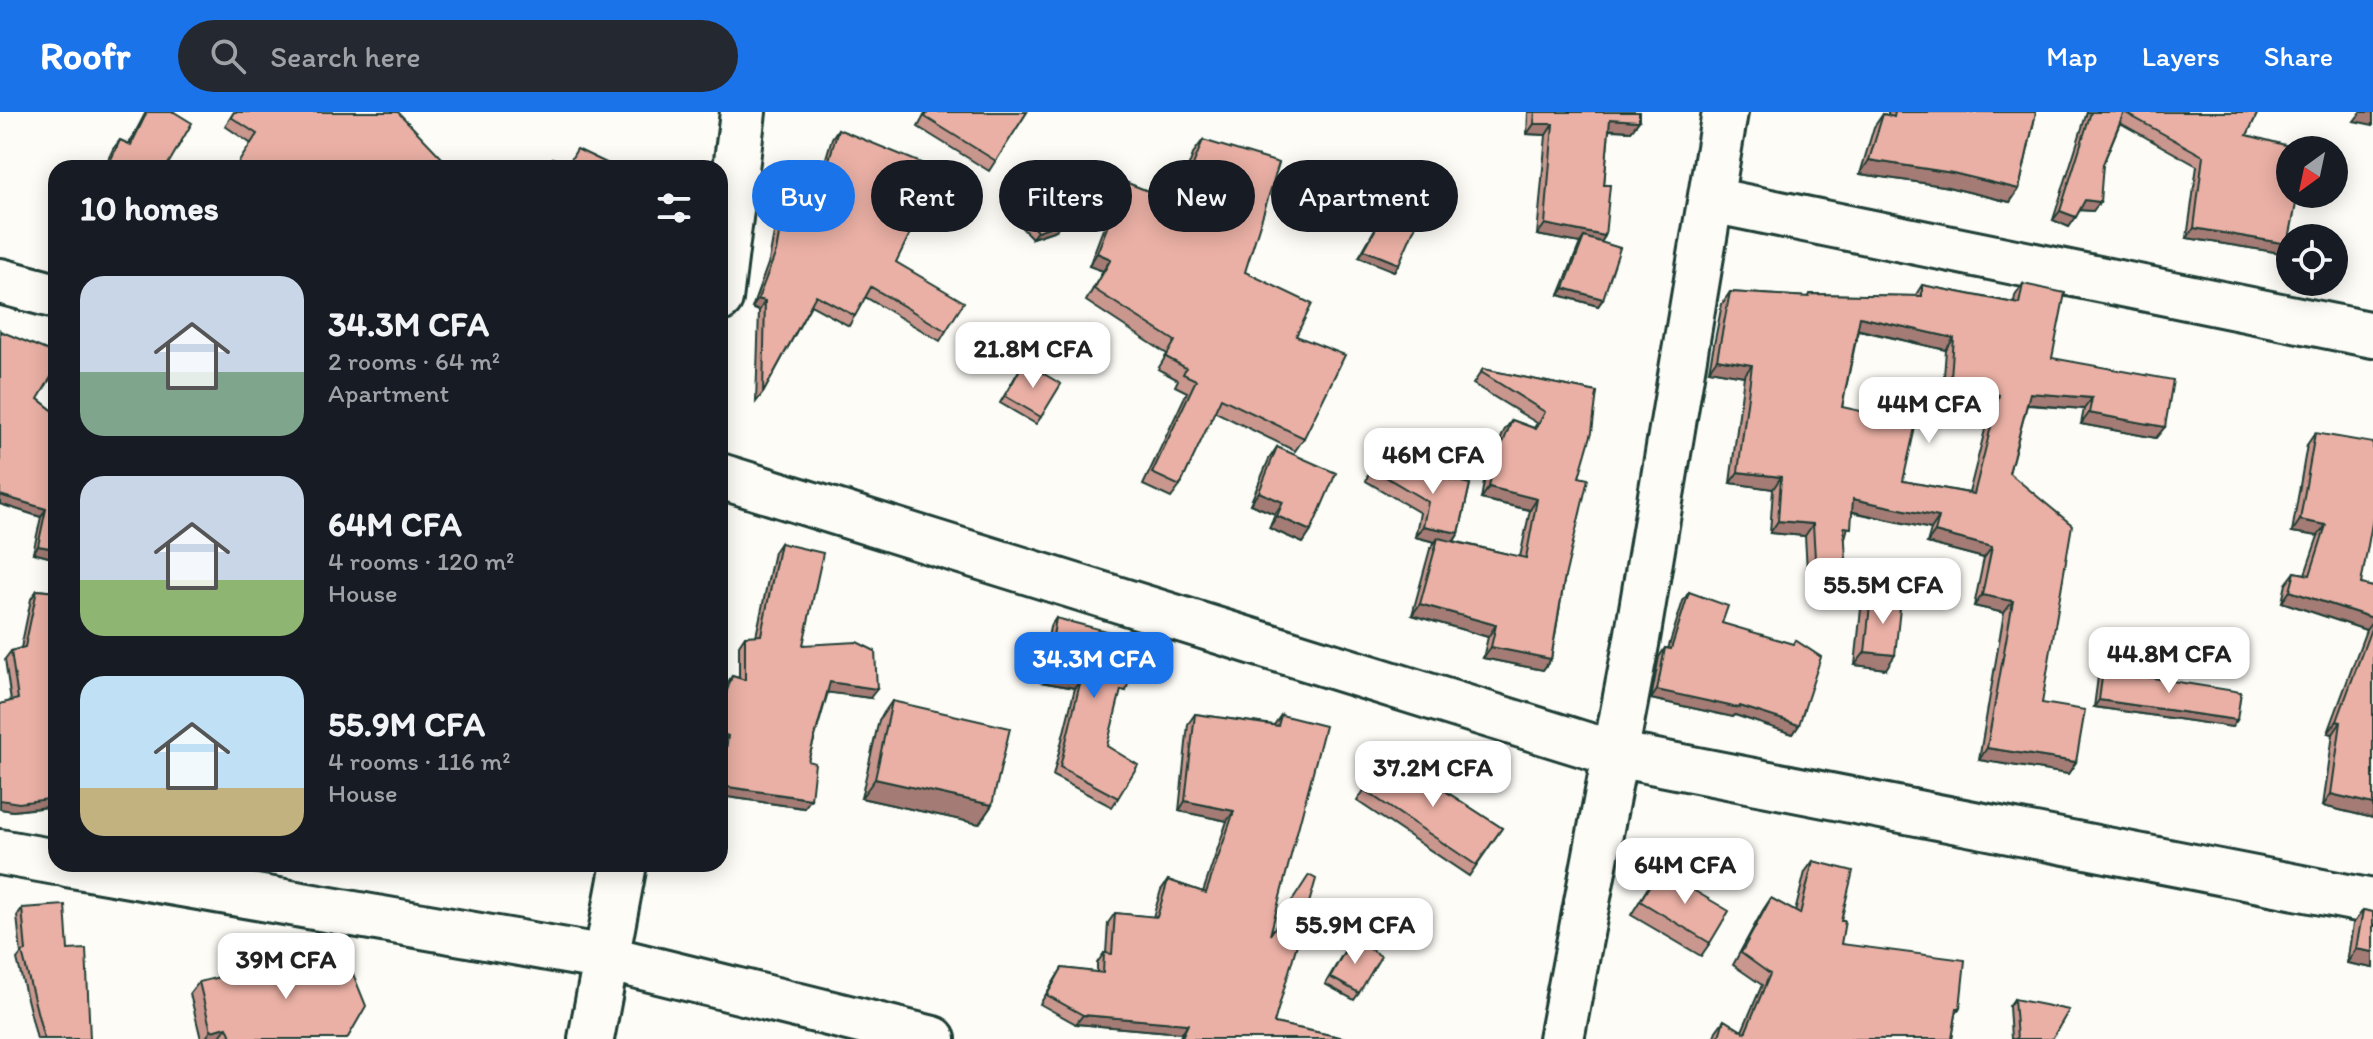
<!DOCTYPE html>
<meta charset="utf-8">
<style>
body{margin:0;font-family:Itim,sans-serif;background:#242831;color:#f1f3f6;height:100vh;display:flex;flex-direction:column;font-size:30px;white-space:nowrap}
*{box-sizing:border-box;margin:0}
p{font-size:26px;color:#9ea1a6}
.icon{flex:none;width:44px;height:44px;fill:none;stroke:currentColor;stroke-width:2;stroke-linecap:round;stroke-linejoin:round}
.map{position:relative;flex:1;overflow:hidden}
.side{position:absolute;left:48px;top:48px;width:680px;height:712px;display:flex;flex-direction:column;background:#171b24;border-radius:24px;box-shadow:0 4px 20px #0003}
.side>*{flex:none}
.hud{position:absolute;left:752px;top:48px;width:760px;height:72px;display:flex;gap:16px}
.needle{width:52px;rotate:213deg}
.buttons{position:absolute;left:2276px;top:24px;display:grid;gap:16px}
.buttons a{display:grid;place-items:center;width:72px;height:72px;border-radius:50%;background:#171b24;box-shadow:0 4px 20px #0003;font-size:40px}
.price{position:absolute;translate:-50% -68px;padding:0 18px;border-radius:16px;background:#fff;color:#222;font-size:26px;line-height:52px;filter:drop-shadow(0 2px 4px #0008)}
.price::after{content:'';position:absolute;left:50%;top:48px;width:24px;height:18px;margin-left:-12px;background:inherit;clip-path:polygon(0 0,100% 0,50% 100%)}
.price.active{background:#1a73e8;color:#fff}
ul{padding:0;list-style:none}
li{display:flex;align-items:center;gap:24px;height:200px;padding:0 32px}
li span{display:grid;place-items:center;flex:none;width:224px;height:160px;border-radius:24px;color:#555}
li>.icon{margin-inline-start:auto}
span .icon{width:96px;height:96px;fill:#fffc;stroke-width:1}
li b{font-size:34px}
h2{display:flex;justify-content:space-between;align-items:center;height:96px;padding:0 32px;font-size:34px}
.pill{padding:0 28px;border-radius:36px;background:#171b24;box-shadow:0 4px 20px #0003;font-size:28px;line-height:72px}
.pill.active{background:#1a73e8;color:#fff}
header{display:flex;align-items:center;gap:48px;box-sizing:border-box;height:112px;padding:0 40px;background:#1a73e8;color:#fff}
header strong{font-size:38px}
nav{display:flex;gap:44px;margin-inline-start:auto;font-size:28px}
.search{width:560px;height:72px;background:#242831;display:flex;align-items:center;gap:20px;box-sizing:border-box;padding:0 28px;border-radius:44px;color:#9ea1a6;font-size:30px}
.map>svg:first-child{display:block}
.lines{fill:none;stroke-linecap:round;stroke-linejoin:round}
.minor-casing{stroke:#1f3d34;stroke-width:50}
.minor{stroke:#fdfcf7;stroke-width:44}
.wall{fill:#c9978e;stroke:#1f3d34;stroke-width:2;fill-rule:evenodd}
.shaded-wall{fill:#a47b74;stroke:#1f3d34;stroke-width:2}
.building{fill:#eab0a5;stroke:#1f3d34;stroke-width:2;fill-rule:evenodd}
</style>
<header>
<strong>Roofr</strong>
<div class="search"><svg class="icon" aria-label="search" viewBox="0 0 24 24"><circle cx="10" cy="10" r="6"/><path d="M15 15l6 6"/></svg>Search here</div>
<nav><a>Map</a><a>Layers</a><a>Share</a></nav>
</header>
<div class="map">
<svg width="2373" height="927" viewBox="0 0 2373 927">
<rect width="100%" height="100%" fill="#fdfcf7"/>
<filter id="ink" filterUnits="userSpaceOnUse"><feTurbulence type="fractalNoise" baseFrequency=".0125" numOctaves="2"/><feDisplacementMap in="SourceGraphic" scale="16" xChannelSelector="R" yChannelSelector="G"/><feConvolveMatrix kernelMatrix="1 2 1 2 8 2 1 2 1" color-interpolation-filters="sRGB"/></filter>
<g filter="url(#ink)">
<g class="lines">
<g class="minor-casing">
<path id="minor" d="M 1711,88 L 2373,223
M 0,169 L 56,184
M 720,187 L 743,0
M 720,364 L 1615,642 L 2373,790
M 0,740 L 56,750
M 67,752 L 606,846 L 933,927
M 591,927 L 624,752
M 1561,927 L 1637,527 L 1725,0"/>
</g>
<use href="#minor" class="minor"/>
</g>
<path class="wall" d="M 146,0 L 174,0 L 167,54 L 169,56 L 104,56 L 113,37 L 120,28 L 129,32 Z
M 234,0 L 398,0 L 250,31 L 225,14 Z
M 926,0 L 1027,0 L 989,59 L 918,15 Z
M 1528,0 L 1639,0 L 1639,9 L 1631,19 L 1609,18 L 1604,73 L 1605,124 L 1601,130 L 1603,187 L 1598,194 L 1559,183 L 1580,131 L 1537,123 L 1546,23 L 1527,22 Z
M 1888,0 L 2036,0 L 2019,77 L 2010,90 L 1944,74 L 1860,62 L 1874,15 L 1883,2 L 1888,4 Z
M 2087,0 L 2258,0 L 2247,23 L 2281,141 L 2187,126 L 2197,54 L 2120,11 L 2103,52 L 2093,99 L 2080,98 L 2069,115 L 2053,108 Z
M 838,17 L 912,80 L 896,150 L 946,219 L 940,229 L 865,185 L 849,214 L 811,193 L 763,281 L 756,290 L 759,199 L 752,196 L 769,149 L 774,121 L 781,111 L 805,116 L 832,26 Z
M 1203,28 L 1245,160 L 1296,224 L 1304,326 L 1295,339 L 1214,299 L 1180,374 L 1171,386 L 1143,373 L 1187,280 L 1175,274 L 1178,268 L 1158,257 L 1167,242 L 1086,189 L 1103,159 L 1089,154 L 1116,83 L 1125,70 L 1175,90 L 1194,40 Z
M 1405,64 L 1399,152 L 1394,159 L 1359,145 Z
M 1028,91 L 1056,118 L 1032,126 L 1020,114 L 1023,98 Z
M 2023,172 L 2052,246 L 2156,326 L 2081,312 L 2084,297 L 2027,293 L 2009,361 L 2042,591 L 2076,650 L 2068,662 L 1979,648 L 2004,501 L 1974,494 L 1984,446 L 1927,431 L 1931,417 L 1852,400 L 1833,471 L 1820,470 L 1807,458 L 1805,424 L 1770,421 L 1773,377 L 1730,371 L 1744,264 L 1709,258 L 1722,192 L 1730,180 L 1808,185 L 1810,182 L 1915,184 L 1922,173 L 2014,191 L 2015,184 ZM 1858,218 L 1946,238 L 1942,290 L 1991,294 L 1969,381 L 1903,369 L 1842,295 Z
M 0,219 L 38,287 L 56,301 L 56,447 L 33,441 L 41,405 L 0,392 Z
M 1024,250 L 1041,305 L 1036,312 L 1000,291 Z
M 1483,257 L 1597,280 L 1579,365 L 1564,469 L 1551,547 L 1543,558 L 1483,546 L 1488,525 L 1412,503 L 1430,437 L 1435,430 L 1415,425 L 1420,401 L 1366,369 L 1368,363 L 1376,351 L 1470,372 L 1459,421 L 1454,429 L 1520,445 L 1530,398 L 1481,387 L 1484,370 L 1504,319 L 1512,308 L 1534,316 L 1537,311 L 1473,272 Z
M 2315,321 L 2361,472 L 2373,475 L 2373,706 L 2323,694 L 2333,622 L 2328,621 L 2366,518 L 2282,490 L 2286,472 L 2295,460 L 2305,462 L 2318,424 L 2292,420 L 2307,333 Z
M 1277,335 L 1311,419 L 1303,431 L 1269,416 L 1275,402 L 1250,392 L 1269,347 Z
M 780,431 L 803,533 L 870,586 L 828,580 L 808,649 L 804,696 L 720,684 L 720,643 L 721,633 L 720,633 L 720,590 L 726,573 L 732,564 L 739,566 L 739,533 L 745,524 L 756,524 L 774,440 Z
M 37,478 L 56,480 L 56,694 L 13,699 L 0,697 L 0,592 L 11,589 L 5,547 L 11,539 L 21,536 L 31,487 Z
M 1689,480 L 1722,511 L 1799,613 L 1793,622 L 1735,603 L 1733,605 L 1651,587 L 1659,545 L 1665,536 L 1668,537 L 1683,489 Z
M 1871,484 L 1886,557 L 1855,553 L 1861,497 Z
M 1056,506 L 1107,634 L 1118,686 L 1112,695 L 1053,664 L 1075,576 L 1040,570 L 1050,515 Z
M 2103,558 L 2237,608 L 2232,615 L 2094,595 L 2098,565 Z
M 892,589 L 992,693 L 979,712 L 861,686 L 879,608 Z
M 1195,602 L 1274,613 L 1281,603 L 1270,822 L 1274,911 L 1349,927 L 1179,927 L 1182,921 L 1076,912 L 1040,892 L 1062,856 L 1097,860 L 1097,851 L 1104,841 L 1106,841 L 1108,811 L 1115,801 L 1153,805 L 1161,778 L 1168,768 L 1203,780 L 1227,709 L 1179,699 L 1188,612 Z
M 1388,642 L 1502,716 L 1469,764 L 1357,689 Z
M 1813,749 L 1841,809 L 1841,832 L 1960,896 L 1956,902 L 1952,927 L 1713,927 L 1716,919 L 1724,908 L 1742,919 L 1762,873 L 1733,853 L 1763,798 L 1771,786 L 1795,800 L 1805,760 Z
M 1659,758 L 1710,831 L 1701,844 L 1631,803 Z
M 22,796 L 68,838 L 90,927 L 37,927 L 17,847 L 21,842 L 17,804 Z
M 2363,798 L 2373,800 L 2373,856 L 2347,851 L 2353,812 Z
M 1352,826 L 1359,881 L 1354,888 L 1325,872 Z
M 199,870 L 347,927 L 201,927 L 190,882 Z
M 2014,887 L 2052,927 L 2011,927 L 2009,894 Z"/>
<path class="shaded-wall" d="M 2361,0 L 2373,0 L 2373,13 L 2354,9 Z
M 1610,7 L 1639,9 L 1631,19 L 1602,17 Z
M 1534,12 L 1553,12 L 1546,23 L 1527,22 Z
M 1869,48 L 1953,61 L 2019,77 L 2010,90 L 1944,74 L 1860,62 Z
M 2085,88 L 2100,90 L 2093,99 L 2078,98 Z
M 2060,99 L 2076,105 L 2069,115 L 2053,108 Z
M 1061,111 L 1056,118 L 1032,126 L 1037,119 Z
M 1545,112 L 1605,124 L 1598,135 L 1584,125 L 1580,131 L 1537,123 Z
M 2194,116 L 2288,132 L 2281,141 L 2187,126 Z
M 1364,138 L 1399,152 L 1394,159 L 1359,145 Z
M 1097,141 L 1111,147 L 1103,159 L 1089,154 Z
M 1564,176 L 1603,187 L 1598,194 L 1559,183 Z
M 758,187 L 765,189 L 759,199 L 752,196 Z
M 1860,205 L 1954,226 L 1946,238 L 1852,216 Z
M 1717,247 L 1752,253 L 1744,264 L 1709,258 Z
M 1950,278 L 1999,283 L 1991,294 L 1942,290 Z
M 2030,281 L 2092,286 L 2084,297 L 2022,292 Z
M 2089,301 L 2165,315 L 2156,326 L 2081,312 Z
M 1738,360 L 1781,365 L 1773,377 L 1730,371 Z
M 1489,375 L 1537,387 L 1530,398 L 1481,387 Z
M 1259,380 L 1283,390 L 1275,402 L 1250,392 Z
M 0,383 L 46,397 L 41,405 L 0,392 Z
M 1853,387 L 1939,405 L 1931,417 L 1845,398 Z
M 1277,404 L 1311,419 L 1303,431 L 1269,416 Z
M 2300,408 L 2326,413 L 2318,424 L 2292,420 Z
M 1778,409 L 1813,412 L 1805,424 L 1770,421 Z
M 1423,414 L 1459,421 L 1451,433 L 1438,426 L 1435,430 L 1415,425 Z
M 1935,420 L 1992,435 L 1984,446 L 1927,431 Z
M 38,434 L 56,437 L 56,447 L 33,441 Z
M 1828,459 L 1841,459 L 1833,471 L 1820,470 Z
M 2290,479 L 2373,506 L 2373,509 L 2366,518 L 2282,490 Z
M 1982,483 L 2013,489 L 2004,501 L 1974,494 Z
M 1420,492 L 1496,513 L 1488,525 L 1412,503 Z
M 1491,535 L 1551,547 L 1543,558 L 1483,546 Z
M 1865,540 L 1895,543 L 1886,557 L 1855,553 Z
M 1047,560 L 1081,567 L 1075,576 L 1040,570 Z
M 830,570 L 877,577 L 870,586 L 824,580 Z
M 1657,578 L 1740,594 L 1799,613 L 1793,622 L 1735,603 L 1733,605 L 1651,587 Z
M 2099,588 L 2237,608 L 2232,615 L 2094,595 Z
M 2337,609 L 2341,610 L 2333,622 L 2328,621 Z
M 720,621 L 728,624 L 721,633 L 720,633 Z
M 1987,636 L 2076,650 L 2068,662 L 1979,648 Z
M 875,667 L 992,693 L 979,712 L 861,686 Z
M 721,674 L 811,687 L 804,696 L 720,684 Z
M 2331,682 L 2373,692 L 2373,706 L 2323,694 Z
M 56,686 L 56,694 L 13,699 L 0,697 L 0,688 Z
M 1185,689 L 1234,699 L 1227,709 L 1179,699 Z
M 436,752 L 494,752 L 490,757 Z
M 2356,837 L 2373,840 L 2373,856 L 2347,851 Z
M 1083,903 L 1188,912 L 1182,921 L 1076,912 Z
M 227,915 L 218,927 L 205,927 L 211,919 Z"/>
<path class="building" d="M 147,0 L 174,0 L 192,11 L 167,54 L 169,56 L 107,56 L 120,28 L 131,33 Z
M 234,0 L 398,0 L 443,47 L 436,56 L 235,56 L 257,22 L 231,5 Z
M 928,0 L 1027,0 L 996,49 L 925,5 Z
M 1535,0 L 1639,0 L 1639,9 L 1610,7 L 1604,73 L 1610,73 L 1605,124 L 1545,112 L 1553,12 L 1534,12 Z
M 1895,0 L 2036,0 L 2019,77 L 1953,61 L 1869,48 L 1883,2 L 1894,5 Z
M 2091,0 L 2124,0 L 2103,52 L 2100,90 L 2085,88 L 2076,105 L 2060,99 Z
M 2124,0 L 2258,0 L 2247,23 L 2304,38 L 2290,38 L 2290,82 L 2298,82 L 2288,132 L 2194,116 L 2203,44 Z
M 838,17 L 926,53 L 912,80 L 927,87 L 896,150 L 964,190 L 946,219 L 871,175 L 855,204 L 816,183 L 763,281 L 765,189 L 758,187 L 776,140 L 781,111 L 809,117 Z
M 1203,28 L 1279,51 L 1245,160 L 1312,192 L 1296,224 L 1345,243 L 1304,326 L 1221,286 L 1180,374 L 1152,361 L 1196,268 L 1183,262 L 1186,256 L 1166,245 L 1175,229 L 1094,177 L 1111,147 L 1097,141 L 1125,70 L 1178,91 Z
M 577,37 L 617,56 L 548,56 L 553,46 L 567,54 Z
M 1405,64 L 1431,78 L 1399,152 L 1364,138 Z
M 1043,87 L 1053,94 L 1061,111 L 1037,119 L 1024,107 L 1028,91 Z
M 1584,125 L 1620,136 L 1603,187 L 1564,176 Z
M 2023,172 L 2065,181 L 2052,246 L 2173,268 L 2165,315 L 2089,301 L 2092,286 L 2030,281 L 2009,361 L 2072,413 L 2042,591 L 2085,598 L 2076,650 L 1987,636 L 2013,489 L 1982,483 L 1992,435 L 1935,420 L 1939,405 L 1853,387 L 1851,416 L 1844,415 L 1846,446 L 1841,459 L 1828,459 L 1815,446 L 1813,412 L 1778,409 L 1781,365 L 1738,360 L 1752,253 L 1717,247 L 1730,180 L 1809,185 L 1810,182 L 1922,184 L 1922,173 L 2019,192 ZM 1860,205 L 1954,226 L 1950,278 L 1999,283 L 1974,382 L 1903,369 L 1916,311 L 1842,295 Z
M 0,219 L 56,242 L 56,257 L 38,287 L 56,301 L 56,437 L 38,434 L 46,397 L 0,383 Z
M 1024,250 L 1061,272 L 1041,305 L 1005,284 Z
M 1483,257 L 1597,280 L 1592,320 L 1579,365 L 1588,367 L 1564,469 L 1551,547 L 1491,535 L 1496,513 L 1420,492 L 1438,426 L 1526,446 L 1537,387 L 1489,375 L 1492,359 L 1512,308 L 1536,317 L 1545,300 L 1481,260 Z
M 2315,321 L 2373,331 L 2373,406 L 2361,472 L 2373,475 L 2373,506 L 2290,479 L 2295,460 L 2310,463 L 2326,413 L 2300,408 Z
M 1277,335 L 1336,361 L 1311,419 L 1277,404 L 1283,390 L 1259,380 Z
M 1376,351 L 1470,372 L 1459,421 L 1423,414 L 1428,390 L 1374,358 Z
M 780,431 L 823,441 L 803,533 L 857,530 L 875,539 L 877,577 L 830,570 L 808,649 L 815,651 L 811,687 L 721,674 L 728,624 L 720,621 L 720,599 L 732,564 L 745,568 L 745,524 L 761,523 Z
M 37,478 L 56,480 L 56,686 L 19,691 L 0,688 L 0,592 L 18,587 L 11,539 L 25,535 Z
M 1689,480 L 1728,494 L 1722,511 L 1793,532 L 1795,528 L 1821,545 L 1799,613 L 1740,594 L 1739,596 L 1657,578 L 1665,536 L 1671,537 Z
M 1871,484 L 1901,487 L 1895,543 L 1865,540 Z
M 1056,506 L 1140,528 L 1126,579 L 1121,578 L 1107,634 L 1138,653 L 1118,686 L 1060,655 L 1081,567 L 1047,560 Z
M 2373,511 L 2373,692 L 2331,682 L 2341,610 L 2337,609 Z
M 2103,558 L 2241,580 L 2237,608 L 2099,588 Z
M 892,589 L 1010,616 L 992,693 L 875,667 Z
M 1195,602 L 1278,614 L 1281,603 L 1325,614 L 1270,823 L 1309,763 L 1316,767 L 1274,911 L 1349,927 L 1186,927 L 1182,925 L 1188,912 L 1083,903 L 1047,883 L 1062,856 L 1103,861 L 1104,841 L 1112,842 L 1115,801 L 1157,805 L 1168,768 L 1206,781 L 1234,699 L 1185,689 Z
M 1388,642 L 1502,716 L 1476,753 L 1364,678 Z
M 1813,749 L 1853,759 L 1841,809 L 1845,809 L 1841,832 L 1965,848 L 1960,896 L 1957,896 L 1952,927 L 1718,927 L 1724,908 L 1745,921 L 1770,862 L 1741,841 L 1771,786 L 1800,802 Z
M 1659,758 L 1729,799 L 1710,831 L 1640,789 Z
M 65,793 L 68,838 L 86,837 L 90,927 L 44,927 L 22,840 L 26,839 L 22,796 Z
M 2363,798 L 2373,800 L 2373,840 L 2356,837 Z
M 1352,826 L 1381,844 L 1359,881 L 1330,865 Z
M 319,841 L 326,862 L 347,847 L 366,894 L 347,927 L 232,927 L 227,915 L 211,919 L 199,870 Z
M 2014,887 L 2069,898 L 2052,927 L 2017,927 Z"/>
</g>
</svg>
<div class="buttons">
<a><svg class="needle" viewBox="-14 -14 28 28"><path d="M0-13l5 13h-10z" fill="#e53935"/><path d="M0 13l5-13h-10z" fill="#9ea1a6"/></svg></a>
<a><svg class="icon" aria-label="locate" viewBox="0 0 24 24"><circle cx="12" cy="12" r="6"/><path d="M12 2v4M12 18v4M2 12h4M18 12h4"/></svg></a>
</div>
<b class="price" style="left:1033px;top:278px">21.8M CFA</b>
<b class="price" style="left:1929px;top:333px">44M CFA</b>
<b class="price" style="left:1433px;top:384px">46M CFA</b>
<b class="price" style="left:1883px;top:514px">55.5M CFA</b>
<b class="price" style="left:2169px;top:583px">44.8M CFA</b>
<b class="price active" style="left:1094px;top:588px">34.3M CFA</b>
<b class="price" style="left:1433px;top:697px">37.2M CFA</b>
<b class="price" style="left:1685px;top:794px">64M CFA</b>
<b class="price" style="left:1355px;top:854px">55.9M CFA</b>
<b class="price" style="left:286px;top:889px">39M CFA</b>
<div class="hud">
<a class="pill active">Buy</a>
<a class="pill">Rent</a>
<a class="pill">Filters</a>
<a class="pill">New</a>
<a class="pill">Apartment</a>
</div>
<section class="side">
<h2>10 homes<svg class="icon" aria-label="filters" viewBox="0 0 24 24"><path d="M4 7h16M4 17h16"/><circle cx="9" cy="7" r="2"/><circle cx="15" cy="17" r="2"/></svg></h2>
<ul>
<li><span style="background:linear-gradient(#c9d6e8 60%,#7fa58c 0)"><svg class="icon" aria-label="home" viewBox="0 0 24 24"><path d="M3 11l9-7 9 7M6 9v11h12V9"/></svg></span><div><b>34.3M CFA</b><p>2 rooms · 64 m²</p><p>Apartment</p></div></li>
<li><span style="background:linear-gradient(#c9d6e8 65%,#8fb573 0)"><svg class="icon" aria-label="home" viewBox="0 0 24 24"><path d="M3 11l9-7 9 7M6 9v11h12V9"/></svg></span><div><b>64M CFA</b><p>4 rooms · 120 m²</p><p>House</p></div></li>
<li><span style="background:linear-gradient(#bfe0f5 70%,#c2b280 0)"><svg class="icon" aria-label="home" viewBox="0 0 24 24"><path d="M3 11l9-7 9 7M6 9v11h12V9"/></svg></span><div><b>55.9M CFA</b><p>4 rooms · 116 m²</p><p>House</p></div></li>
</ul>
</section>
</div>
